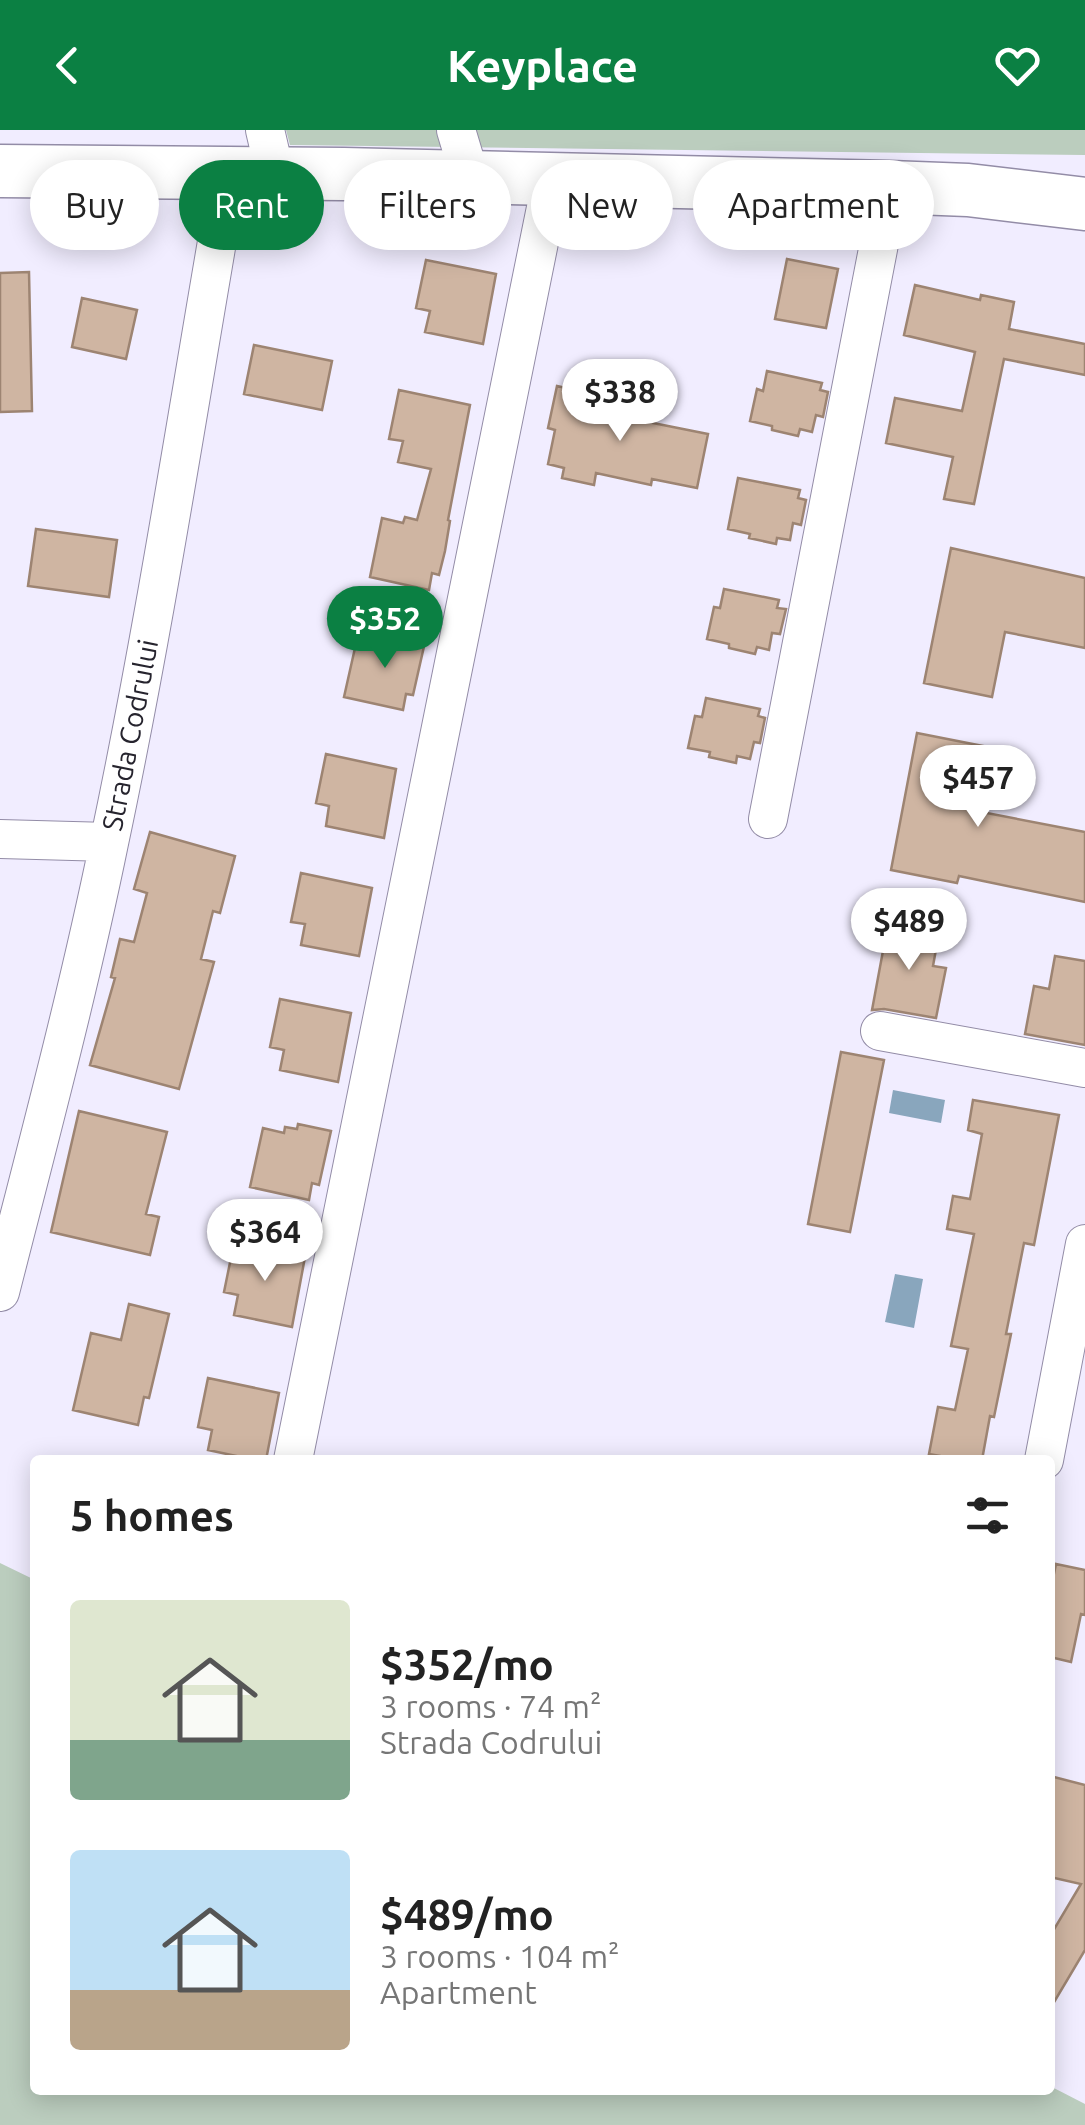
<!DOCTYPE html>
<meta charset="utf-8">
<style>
body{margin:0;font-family:Ubuntu,sans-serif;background:#f2f2f2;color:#222;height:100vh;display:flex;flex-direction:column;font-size:38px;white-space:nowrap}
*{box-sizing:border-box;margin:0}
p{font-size:32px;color:#767676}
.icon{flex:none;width:55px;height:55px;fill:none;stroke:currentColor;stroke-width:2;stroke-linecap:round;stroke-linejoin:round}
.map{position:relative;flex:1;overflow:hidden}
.panel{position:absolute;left:30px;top:1325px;width:1025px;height:640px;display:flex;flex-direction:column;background:#fff;border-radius:10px;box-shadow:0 5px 25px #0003}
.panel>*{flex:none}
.hud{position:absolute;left:30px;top:30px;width:1025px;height:90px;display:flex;gap:20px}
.price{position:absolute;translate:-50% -85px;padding:0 22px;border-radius:35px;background:#fff;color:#222;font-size:32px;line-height:65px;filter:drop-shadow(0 2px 5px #0008)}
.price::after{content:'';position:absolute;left:50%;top:60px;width:30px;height:22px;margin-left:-15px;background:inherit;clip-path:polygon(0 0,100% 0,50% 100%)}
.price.active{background:#0b8043;color:#fff}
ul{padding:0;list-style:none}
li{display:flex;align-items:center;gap:30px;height:250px;padding:0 40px}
li span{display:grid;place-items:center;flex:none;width:280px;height:200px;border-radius:10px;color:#555}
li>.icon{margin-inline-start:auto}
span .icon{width:120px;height:120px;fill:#fffc;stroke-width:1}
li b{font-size:42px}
h2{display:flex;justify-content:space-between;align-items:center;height:120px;padding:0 40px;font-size:42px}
.pill{padding:0 35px;border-radius:45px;background:#fff;box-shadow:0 5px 25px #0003;font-size:35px;line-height:90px}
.pill.active{background:#0b8043;color:#fff}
header{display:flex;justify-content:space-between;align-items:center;height:130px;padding:0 40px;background:#0b8043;color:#fff;font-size:45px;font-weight:700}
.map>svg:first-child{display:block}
.green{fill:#bbcdbe}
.water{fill:#89a6bd}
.building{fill:#cfb5a2;stroke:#9d8472;stroke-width:2.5}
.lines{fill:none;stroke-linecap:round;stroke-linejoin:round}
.minor-casing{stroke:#938ca7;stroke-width:40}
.secondary-casing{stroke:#938ca7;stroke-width:55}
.minor{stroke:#fff;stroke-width:38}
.secondary{stroke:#fff;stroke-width:52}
.labels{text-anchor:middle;stroke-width:8;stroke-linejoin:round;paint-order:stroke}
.street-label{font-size:28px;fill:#26242e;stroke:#fff}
</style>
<header><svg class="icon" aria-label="back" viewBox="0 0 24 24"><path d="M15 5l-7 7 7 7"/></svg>Keyplace<svg class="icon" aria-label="heart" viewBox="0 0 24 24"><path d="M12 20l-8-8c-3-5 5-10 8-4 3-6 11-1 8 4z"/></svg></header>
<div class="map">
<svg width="1085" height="1995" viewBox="0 0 1085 1995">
<rect width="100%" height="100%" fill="#f1edff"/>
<path class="green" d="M 286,0 L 1085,0 L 1085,25 L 290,15 Z
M 0,1433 L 35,1450 L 35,1960 L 1050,1960 L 1050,1956 L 1085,1974 L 1085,1995 L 0,1995 Z"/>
<path class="water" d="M 893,960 L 945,970 L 941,993 L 889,983 Z
M 895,1144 L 923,1149 L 914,1198 L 885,1192 Z"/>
<path class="building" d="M 787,129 L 838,139 L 826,198 L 775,189 Z
M 426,130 L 496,144 L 483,214 L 425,202 L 430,181 L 416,178 Z
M 29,142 L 32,281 L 0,282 L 0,143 Z
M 915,155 L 980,170 L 981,165 L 1014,172 L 1009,199 L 1085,214 L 1085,245 L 1004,229 L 974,374 L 944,369 L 953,327 L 886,313 L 895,268 L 962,281 L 975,222 L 904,205 Z
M 82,168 L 137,180 L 126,229 L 72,217 Z
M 254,215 L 332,231 L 322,280 L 244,264 Z
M 767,241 L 822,253 L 820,260 L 828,262 L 823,287 L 816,285 L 812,302 L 800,299 L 798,306 L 772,300 L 772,296 L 750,291 L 757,259 L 763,261 Z
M 557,256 L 611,268 L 608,284 L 708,304 L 697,358 L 652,349 L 651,355 L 596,343 L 594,355 L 562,348 L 564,338 L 548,334 L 555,300 L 548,298 Z
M 399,260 L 470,275 L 448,390 L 450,391 L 445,421 L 439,445 L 432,443 L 429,460 L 370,447 L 382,388 L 403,393 L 405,387 L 417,390 L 431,339 L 398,332 L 403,311 L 389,309 Z
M 738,348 L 800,360 L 798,368 L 806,370 L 801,395 L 793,393 L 790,410 L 777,408 L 776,414 L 749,408 L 750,404 L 728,399 Z
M 36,399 L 117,410 L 109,467 L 28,456 Z
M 951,418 L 1085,448 L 1085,518 L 1005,502 L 992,567 L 924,553 Z
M 724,459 L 779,470 L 777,478 L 786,479 L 780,504 L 772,503 L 769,520 L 757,517 L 755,524 L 729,518 L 729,514 L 707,509 L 714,477 L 720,478 Z
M 392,505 L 425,512 L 413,565 L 406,564 L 403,580 L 344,567 L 357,509 L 377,514 L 378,507 L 391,510 Z
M 706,568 L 760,579 L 758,586 L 765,588 L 760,613 L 754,612 L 750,629 L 737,626 L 736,633 L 709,627 L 710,622 L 688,618 L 695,586 L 702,587 Z
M 917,603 L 983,616 L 971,680 L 1085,702 L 1085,772 L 959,746 L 957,753 L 891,740 Z
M 326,624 L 396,639 L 384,708 L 326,696 L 329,676 L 316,673 Z
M 150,702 L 235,726 L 220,783 L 213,781 L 201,829 L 214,832 L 179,959 L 90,935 L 115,848 L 111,847 L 120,809 L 134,812 L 147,763 L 134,759 Z
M 301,743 L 372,758 L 359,826 L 301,815 L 305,794 L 291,792 Z
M 888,794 L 939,803 L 933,836 L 946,838 L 936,888 L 884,879 L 872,880 Z
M 1055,826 L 1085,831 L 1085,915 L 1025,904 L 1034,856 L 1049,859 Z
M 280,869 L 351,883 L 338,952 L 280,940 L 284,920 L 270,917 Z
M 841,922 L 884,930 L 850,1102 L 808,1094 Z
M 973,970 L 1059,985 L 1034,1115 L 1024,1113 L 1006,1204 L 1011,1204 L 994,1287 L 990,1286 L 982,1330 L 962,1330 L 929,1324 L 938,1277 L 955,1280 L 968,1219 L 951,1216 L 974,1104 L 947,1099 L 953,1066 L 970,1069 L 982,1004 L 968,1000 Z
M 79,981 L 167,1002 L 146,1084 L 159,1087 L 150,1125 L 51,1102 Z
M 298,994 L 331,1001 L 319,1055 L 312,1053 L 309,1070 L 250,1057 L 263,998 L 284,1003 L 285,997 L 297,999 Z
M 234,1113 L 305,1127 L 292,1197 L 234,1185 L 238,1165 L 224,1162 Z
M 129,1174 L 169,1184 L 149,1268 L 144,1267 L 138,1295 L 73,1280 L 91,1203 L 121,1210 Z
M 208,1248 L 279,1263 L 266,1330 L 255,1330 L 208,1320 L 212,1300 L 198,1297 Z
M 1056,1434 L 1085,1440 L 1085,1485 L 1081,1484 L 1071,1532 L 1050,1527 L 1050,1463 Z
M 1050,1646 L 1085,1655 L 1085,1820 L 1050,1879 L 1050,1806 L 1081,1754 L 1050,1747 Z"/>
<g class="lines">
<g class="minor-casing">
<path id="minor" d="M 265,0 L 275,43
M 456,0 L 470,47
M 768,689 L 890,57
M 0,709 L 109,712
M 880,901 L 1085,938
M 0,1162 C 38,1013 78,864 109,713 C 156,491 190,265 229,42
M 293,1330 L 552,48
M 1044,1330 L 1085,1114"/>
</g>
<g class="secondary-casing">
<path id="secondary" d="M 0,41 L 344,44 L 890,57 L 968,60 L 1085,74"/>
</g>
<use href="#minor" class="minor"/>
<use href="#secondary" class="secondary"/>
</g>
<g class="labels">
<g class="street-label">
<text transform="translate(130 605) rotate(-79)" y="10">Strada Codrului</text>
</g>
</g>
</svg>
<b class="price" style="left:620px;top:314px">$338</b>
<b class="price active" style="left:385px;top:541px">$352</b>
<b class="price" style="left:978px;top:700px">$457</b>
<b class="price" style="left:909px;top:843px">$489</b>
<b class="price" style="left:265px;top:1154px">$364</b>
<div class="hud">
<a class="pill">Buy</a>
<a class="pill active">Rent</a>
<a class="pill">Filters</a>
<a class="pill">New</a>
<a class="pill">Apartment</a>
</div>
<section class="panel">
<h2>5 homes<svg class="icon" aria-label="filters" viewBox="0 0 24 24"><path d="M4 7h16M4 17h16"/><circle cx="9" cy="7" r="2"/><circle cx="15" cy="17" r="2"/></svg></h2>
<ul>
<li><span style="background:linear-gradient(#dfe7d0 70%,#7fa58c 0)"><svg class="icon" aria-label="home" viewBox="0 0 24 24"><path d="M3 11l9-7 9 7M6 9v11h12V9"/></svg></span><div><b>$352/mo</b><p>3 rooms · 74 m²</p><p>Strada Codrului</p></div></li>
<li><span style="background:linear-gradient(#bfe0f5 70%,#b9a48a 0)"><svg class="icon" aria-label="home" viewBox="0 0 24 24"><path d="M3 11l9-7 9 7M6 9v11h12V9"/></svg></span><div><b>$489/mo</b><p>3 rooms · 104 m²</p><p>Apartment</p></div></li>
</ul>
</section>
</div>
